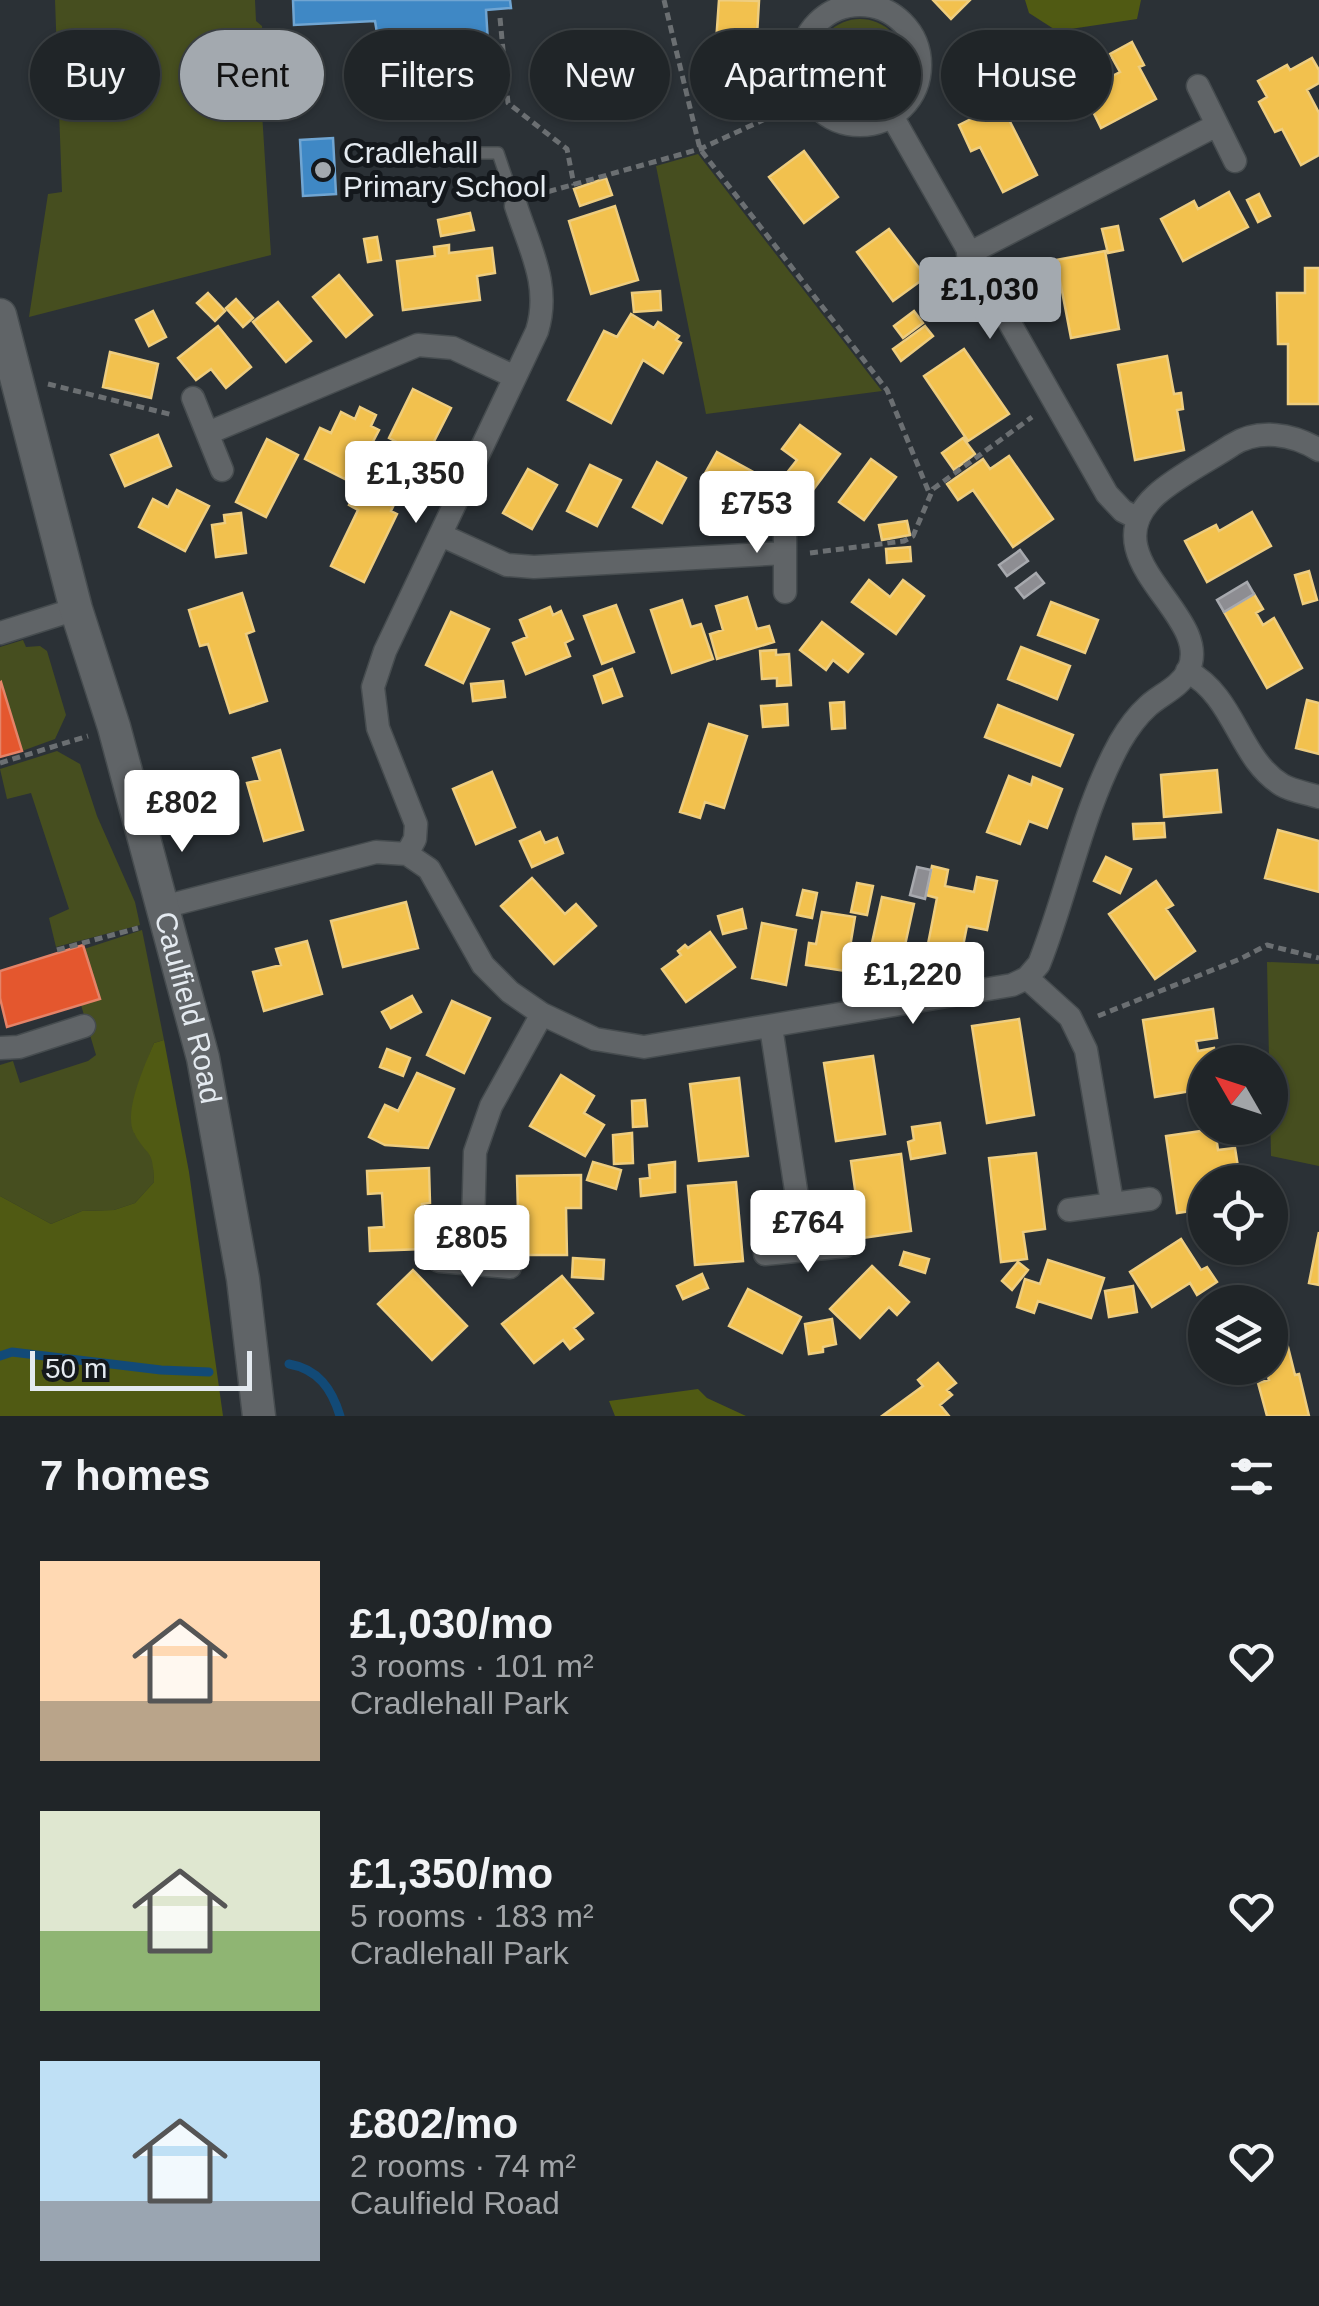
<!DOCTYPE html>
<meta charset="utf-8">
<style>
body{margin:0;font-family:Arial,sans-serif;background:#2d3134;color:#f1f3f6;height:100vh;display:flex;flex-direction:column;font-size:38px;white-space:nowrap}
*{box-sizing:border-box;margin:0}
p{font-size:32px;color:#a2a5a8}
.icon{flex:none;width:55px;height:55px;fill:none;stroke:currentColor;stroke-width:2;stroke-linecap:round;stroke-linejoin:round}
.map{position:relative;height:1416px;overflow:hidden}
.sheet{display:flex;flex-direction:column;background:#202528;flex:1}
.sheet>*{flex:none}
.top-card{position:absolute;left:30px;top:30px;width:1260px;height:90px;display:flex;gap:20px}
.needle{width:65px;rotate:309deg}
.controls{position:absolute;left:1188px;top:1045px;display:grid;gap:20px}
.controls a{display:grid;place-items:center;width:100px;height:100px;border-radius:50%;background:#202528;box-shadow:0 2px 8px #0004,0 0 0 2px #3d4245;font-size:50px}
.scale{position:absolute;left:30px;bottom:25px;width:222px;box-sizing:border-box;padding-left:10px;border:5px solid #e4eaf0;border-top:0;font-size:28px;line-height:35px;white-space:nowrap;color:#e4eaf0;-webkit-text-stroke:8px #14181c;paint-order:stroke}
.price{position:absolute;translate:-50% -85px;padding:0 22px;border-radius:10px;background:#fff;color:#222;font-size:32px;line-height:65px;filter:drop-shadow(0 2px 5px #0008)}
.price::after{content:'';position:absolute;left:50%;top:60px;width:30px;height:22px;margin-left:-15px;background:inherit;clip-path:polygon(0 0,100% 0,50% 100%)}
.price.on{background:#a3a9af;color:#111}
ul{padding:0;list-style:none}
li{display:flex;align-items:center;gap:30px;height:250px;padding:0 40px}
li span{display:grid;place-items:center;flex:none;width:280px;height:200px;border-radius:0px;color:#555}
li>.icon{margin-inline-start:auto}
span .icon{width:120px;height:120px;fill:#fffc;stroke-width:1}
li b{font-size:42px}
h2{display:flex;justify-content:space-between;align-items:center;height:120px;padding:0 40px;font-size:42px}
.pill{padding:0 35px;border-radius:45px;background:#202528;box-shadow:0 2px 8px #0004,0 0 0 2px #3d4245;font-size:35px;line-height:90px}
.pill.on{background:#a3a9af;color:#111}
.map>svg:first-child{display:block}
.green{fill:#464e1f}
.forest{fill:#505a13}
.homes{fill:#f2c14e;stroke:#eecd7f;stroke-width:2.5}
.shops{fill:#e4572e;stroke:#e48368;stroke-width:2.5}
.schools{fill:#3f88c5;stroke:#70a5d2;stroke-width:2.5}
.industry{fill:#8d8d92;stroke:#a7a9ae;stroke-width:2.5}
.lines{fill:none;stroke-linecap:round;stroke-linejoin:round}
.stream{stroke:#124a77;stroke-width:9}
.lane-casing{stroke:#464c4f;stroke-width:14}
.street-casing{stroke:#464c4f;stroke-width:25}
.secondary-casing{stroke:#464c4f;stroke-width:35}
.path{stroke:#6b6f72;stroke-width:5;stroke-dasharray:8 5;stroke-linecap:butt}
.lane{stroke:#606467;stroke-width:11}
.street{stroke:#606467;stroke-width:22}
.secondary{stroke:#606467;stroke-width:32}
.poi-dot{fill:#a3a9af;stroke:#14181c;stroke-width:4}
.labels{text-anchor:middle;stroke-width:10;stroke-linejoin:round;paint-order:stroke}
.poi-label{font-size:30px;fill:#e4eaf0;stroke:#14181c;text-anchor:start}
.street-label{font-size:30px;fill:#e4eaf0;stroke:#14181c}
</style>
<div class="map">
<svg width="1319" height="1416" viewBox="0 0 1319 1416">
<rect width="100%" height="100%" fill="#2b3136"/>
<path class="green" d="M 55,0 L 255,0 L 256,21 L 262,26 L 266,80 L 260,81 L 271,255 L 29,317 L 48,194 L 62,192 Z
M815 64a45 45 0 1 1 90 0a45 45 0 1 1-90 0Z
M 698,154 L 882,391 L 706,414 L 656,166 Z
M 23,640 L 26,647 L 40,646 L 47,651 L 66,715 L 55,739 L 22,751 L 0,683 L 0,647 Z
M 57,751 L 80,764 L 97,816 L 135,902 L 140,925 L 56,947 L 49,918 L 69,909 L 31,793 L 7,799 L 0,769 Z
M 142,930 L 164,1040 L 154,1043 C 141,1073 138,1102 134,1133 L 153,1157 L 154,1182 L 135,1203 L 114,1210 L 82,1211 L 51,1224 L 0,1196 L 0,1065 L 13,1061 L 20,1083 L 88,1061 L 96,1055 L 81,1005 L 100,998 L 84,949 Z
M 1267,962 L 1319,964 L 1319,1166 L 1271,1156 Z"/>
<path class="forest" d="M 1025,0 L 1141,0 L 1137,19 L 1057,31 L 1029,13 Z
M 164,1040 L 189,1172 L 223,1416 L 0,1416 L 0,1196 L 51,1224 L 82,1211 L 114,1210 L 135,1203 L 154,1182 C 153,1146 148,1159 134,1133 C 123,1112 145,1065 154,1043 Z
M 698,1389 L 707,1398 L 746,1416 L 615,1416 L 609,1401 Z"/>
<path class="homes" d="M 719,0 L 759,1 L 756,53 L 763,53 L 760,90 L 756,90 L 754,116 L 711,113 Z
M 933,0 L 970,0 L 951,19 Z
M 1132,42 L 1144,65 L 1139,67 L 1156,99 L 1101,128 L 1083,91 L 1120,72 L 1110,54 Z
M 1312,58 L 1319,70 L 1319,83 L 1307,90 L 1319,113 L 1319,155 L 1301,165 L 1282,129 L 1275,132 L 1259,102 L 1267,97 L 1258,81 L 1287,65 L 1290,70 Z
M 1001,104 L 1037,175 L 1003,192 L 980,147 L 971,151 L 959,125 Z
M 804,151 L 838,197 L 804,223 L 769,177 Z
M 606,178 L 612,195 L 580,206 L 574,189 Z
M 1229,192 L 1248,227 L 1183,261 L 1161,219 L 1194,201 L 1198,209 Z
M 1259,194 L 1270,216 L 1258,222 L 1247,200 Z
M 615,206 L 638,280 L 591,294 L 569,221 Z
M 470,213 L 474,230 L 441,236 L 438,220 Z
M 1118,226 L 1123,250 L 1108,253 L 1102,229 Z
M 889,229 L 926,277 L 893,301 L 857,252 Z
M 377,237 L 381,260 L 368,262 L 364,239 Z
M 449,245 L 449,253 L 492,248 L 495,273 L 477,276 L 480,300 L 403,310 L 397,261 L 435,256 L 434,247 Z
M 1105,251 L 1119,329 L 1071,338 L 1056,260 Z
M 1305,268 L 1319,268 L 1319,404 L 1288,404 L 1288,344 L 1278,344 L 1277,293 L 1305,293 Z
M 339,275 L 372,315 L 346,337 L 313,297 Z
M 660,291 L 661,310 L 634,312 L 632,293 Z
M 208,293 L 225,311 L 215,321 L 197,303 Z
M 236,299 L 253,318 L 243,327 L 226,308 Z
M 278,302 L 311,341 L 286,362 L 253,322 Z
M 153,311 L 166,337 L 149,346 L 136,320 Z
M 914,311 L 923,323 L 903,338 L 894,326 Z
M 631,314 L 654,328 L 658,322 L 679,336 L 676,340 L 681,343 L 663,373 L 643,360 L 611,423 L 568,400 L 604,331 L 617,337 Z
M 218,326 L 251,367 L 226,388 L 211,369 L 196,380 L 178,358 Z
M 925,326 L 933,336 L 901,361 L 893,349 Z
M 964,349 L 1009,414 L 968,441 L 924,376 Z
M 110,352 L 158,364 L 151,398 L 103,387 Z
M 1167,356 L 1174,394 L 1181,393 L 1183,409 L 1177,410 L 1184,450 L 1135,460 L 1118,365 Z
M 413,389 L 451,408 L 426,457 L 389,438 Z
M 360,407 L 376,415 L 371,426 L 379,430 L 366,455 L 359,452 L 345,479 L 305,459 L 320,428 L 331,433 L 341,412 L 355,419 Z
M 800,425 L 840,454 L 807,498 L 782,479 L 797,460 L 782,449 Z
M 158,435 L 171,466 L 125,486 L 111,455 Z
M 963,438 L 975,454 L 954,470 L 942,453 Z
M 267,439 L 298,455 L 266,517 L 236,502 Z
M 717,452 L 757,474 L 732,519 L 703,503 L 715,484 L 703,477 Z
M 1009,456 L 1053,519 L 1013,547 L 973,490 L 958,500 L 947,484 L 983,459 L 990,469 Z
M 871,459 L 896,477 L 864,520 L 839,502 Z
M 657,462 L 686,478 L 662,523 L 633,507 Z
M 590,465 L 621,480 L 597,526 L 567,511 Z
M 528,469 L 557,485 L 532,529 L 503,513 Z
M 365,470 L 402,487 L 391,511 L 397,514 L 364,582 L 331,566 L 358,510 L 349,505 Z
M 177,490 L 209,506 L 185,551 L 139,527 L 153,499 L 168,507 Z
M 1252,512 L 1271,546 L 1207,582 L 1185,541 L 1216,525 L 1219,531 Z
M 241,513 L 246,553 L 216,557 L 212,525 L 225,523 L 224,515 Z
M 907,521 L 910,535 L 882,540 L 879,525 Z
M 910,547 L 911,561 L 887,563 L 886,549 Z
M 1309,571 L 1317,600 L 1303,604 L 1295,575 Z
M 869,580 L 890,597 L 903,580 L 924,596 L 896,634 L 852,602 Z
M 242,593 L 254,631 L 246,634 L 267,701 L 230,713 L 208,644 L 200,646 L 189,610 Z
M 1254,594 L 1263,609 L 1256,613 L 1263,625 L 1274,618 L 1302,668 L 1267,688 L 1224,612 Z
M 747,597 L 757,629 L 769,626 L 774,642 L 717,659 L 710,634 L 723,630 L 716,606 Z
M 682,600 L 691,627 L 701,624 L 713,659 L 672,673 L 651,610 Z
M 1051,602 L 1098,620 L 1085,653 L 1038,635 Z
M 616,605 L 634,652 L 602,664 L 584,616 Z
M 550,607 L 553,615 L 561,611 L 573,639 L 565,643 L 570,656 L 526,674 L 513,643 L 527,637 L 520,620 Z
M 451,612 L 489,629 L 463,683 L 426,665 Z
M 822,622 L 863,654 L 848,672 L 833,660 L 826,670 L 800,650 Z
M 1021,647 L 1070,666 L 1057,699 L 1008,679 Z
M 776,650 L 776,655 L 789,654 L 791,685 L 777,686 L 777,678 L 762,679 L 760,651 Z
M 612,669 L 622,696 L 603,703 L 594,676 Z
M 503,681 L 505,697 L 473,701 L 471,684 Z
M 1307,700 L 1319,703 L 1319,754 L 1296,748 Z
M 844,702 L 845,728 L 832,729 L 830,703 Z
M 787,704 L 788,725 L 763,727 L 761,706 Z
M 998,705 L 1073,735 L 1060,766 L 985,737 Z
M 709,724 L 747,736 L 724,808 L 705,802 L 700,818 L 680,812 Z
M 280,750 L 303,830 L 264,841 L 247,783 L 260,780 L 253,758 Z
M 1217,770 L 1221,812 L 1164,817 L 1161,775 Z
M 492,772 L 515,827 L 476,844 L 453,789 Z
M 1009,776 L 1031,785 L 1033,777 L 1062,789 L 1047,828 L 1029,821 L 1020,844 L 987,832 Z
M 1164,823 L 1165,837 L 1134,839 L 1133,824 Z
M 1278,830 L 1319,841 L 1319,892 L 1265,878 Z
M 540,832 L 545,843 L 557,838 L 563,853 L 532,867 L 520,841 Z
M 1106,857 L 1131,869 L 1120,893 L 1094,881 Z
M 932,866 L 948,870 L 945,886 L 974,892 L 977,877 L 997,881 L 987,930 L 967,926 L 962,951 L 928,944 L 937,898 L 926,895 Z
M 532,878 L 565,914 L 576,904 L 596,926 L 554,964 L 501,906 Z
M 1156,881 L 1173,905 L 1166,909 L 1195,951 L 1155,979 L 1109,914 Z
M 857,883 L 873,886 L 867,915 L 851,912 Z
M 803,890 L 817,893 L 812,918 L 797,915 Z
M 882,897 L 914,904 L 902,959 L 870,952 Z
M 406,902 L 418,948 L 343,967 L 331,921 Z
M 742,909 L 746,928 L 723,934 L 718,916 Z
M 822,912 L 855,917 L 846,971 L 806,965 L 809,943 L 816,944 Z
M 762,923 L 796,930 L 786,985 L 752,978 Z
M 710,932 L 735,967 L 686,1002 L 662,969 L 681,955 L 678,951 L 685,945 L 688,948 Z
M 307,941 L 322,994 L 264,1011 L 253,972 L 281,965 L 276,949 Z
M 412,996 L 421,1012 L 391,1028 L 382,1012 Z
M 452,1001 L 490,1018 L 464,1073 L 427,1055 Z
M 1213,1009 L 1217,1038 L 1196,1041 L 1198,1051 L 1214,1048 L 1217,1062 L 1205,1062 L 1205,1068 L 1200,1069 L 1203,1089 L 1155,1097 L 1143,1020 Z
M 1019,1019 L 1034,1115 L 987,1123 L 972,1026 Z
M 387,1049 L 410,1058 L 403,1076 L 380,1067 Z
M 873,1056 L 885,1134 L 836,1141 L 824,1063 Z
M 417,1073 L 454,1089 L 428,1148 L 385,1145 L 369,1137 L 385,1105 L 398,1111 Z
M 561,1075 L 594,1096 L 584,1113 L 604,1125 L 585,1156 L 530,1126 Z
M 739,1078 L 748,1156 L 699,1161 L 690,1084 Z
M 645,1100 L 647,1126 L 633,1127 L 632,1101 Z
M 940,1123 L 945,1153 L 911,1159 L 908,1142 L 914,1140 L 912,1127 Z
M 1215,1129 L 1218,1150 L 1235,1148 L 1238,1167 L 1221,1169 L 1223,1182 L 1205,1182 L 1205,1209 L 1177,1213 L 1166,1136 Z
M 632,1133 L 633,1163 L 614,1164 L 613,1135 Z
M 1036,1153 L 1045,1229 L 1023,1232 L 1027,1259 L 1001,1262 L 989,1158 Z
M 901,1154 L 911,1231 L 862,1238 L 851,1161 Z
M 593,1162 L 621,1170 L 616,1189 L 587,1180 Z
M 675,1162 L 675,1192 L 641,1196 L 640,1179 L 650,1178 L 649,1165 Z
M 429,1168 L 430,1203 L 422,1204 L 424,1249 L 370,1251 L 369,1228 L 384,1227 L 382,1193 L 368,1194 L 367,1171 Z
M 581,1175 L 581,1208 L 566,1208 L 567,1255 L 528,1255 L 528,1212 L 518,1212 L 517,1176 Z
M 736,1182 L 743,1261 L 695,1265 L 688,1186 Z
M 1319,1232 L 1319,1285 L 1309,1283 Z
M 1181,1239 L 1201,1270 L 1207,1267 L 1217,1282 L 1197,1295 L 1190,1283 L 1152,1307 L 1130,1272 Z
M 904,1252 L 929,1259 L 925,1273 L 900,1265 Z
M 573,1258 L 604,1260 L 603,1279 L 572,1277 Z
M 1048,1260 L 1104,1278 L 1091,1318 L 1038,1301 L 1034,1313 L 1017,1307 L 1025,1279 L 1040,1284 Z
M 1018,1262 L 1028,1270 L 1012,1290 L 1002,1281 Z
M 872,1266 L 909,1302 L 897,1315 L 889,1307 L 860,1338 L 830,1309 Z
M 413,1270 L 467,1326 L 432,1360 L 378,1304 Z
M 702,1274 L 708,1288 L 683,1299 L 677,1286 Z
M 562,1276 L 593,1313 L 574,1328 L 583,1339 L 570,1349 L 563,1340 L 534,1363 L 502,1324 Z
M 1133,1286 L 1137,1312 L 1109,1317 L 1105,1291 Z
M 748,1289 L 801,1317 L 782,1353 L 729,1326 Z
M 832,1319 L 836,1344 L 823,1347 L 823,1352 L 809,1354 L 805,1324 Z
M 1287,1343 L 1295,1375 L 1299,1374 L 1309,1416 L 1267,1416 L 1258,1383 L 1269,1380 L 1265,1368 L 1270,1368 L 1270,1347 Z
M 938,1363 L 956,1383 L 947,1390 L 952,1395 L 940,1405 L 949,1416 L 882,1416 L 923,1386 L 918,1380 Z"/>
<path class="shops" d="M 1,682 L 22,751 L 0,757 L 0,683 Z
M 83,945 L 100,999 L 7,1027 L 0,998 L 0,971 Z"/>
<path class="schools" d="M 293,0 L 510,0 L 511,8 L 486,10 L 488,43 L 492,43 L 491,87 L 402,89 L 400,32 L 377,33 L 375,21 L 294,25 Z
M 333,138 L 336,194 L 303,196 L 300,140 Z"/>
<path class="industry" d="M 1020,550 L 1028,561 L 1007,576 L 999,565 Z
M 1036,573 L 1044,583 L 1024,598 L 1016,588 Z
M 1247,582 L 1254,594 L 1224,612 L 1217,600 Z
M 917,867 L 931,870 L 925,899 L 910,895 Z"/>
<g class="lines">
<path class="stream" d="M 0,1356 L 12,1352 L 161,1370 L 209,1372
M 289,1364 C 318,1369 332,1389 340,1416"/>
<g class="lane-casing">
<path id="lane" d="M 478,153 L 498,153 L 516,206"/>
</g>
<g class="street-casing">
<path id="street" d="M800 65a60 60 0 1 1 120 0a60 60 0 1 1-120 0Z
M 1198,86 L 1235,161
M 892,116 L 1107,494 L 1123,511 L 1137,518
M 968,254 L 1217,125
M 193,398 L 222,470
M 208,433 L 418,345 L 453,348 L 515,377
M 785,519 L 785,592
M 441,535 L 507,565 L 534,567 L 784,553
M 0,633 L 76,609
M 1187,671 C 1236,697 1238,758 1282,785 C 1292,791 1307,793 1319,797
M 407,854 L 415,839 L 416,824 L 378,728 L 373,687 L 385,651 L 537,331 C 551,286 530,249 516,206
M 163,907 L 376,852 L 407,854 L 429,869 L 483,965 L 510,992 L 542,1014 L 595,1039 L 644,1047 L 1012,985 L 1027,978 L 1039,964 C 1068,891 1082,811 1120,742 C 1127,730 1138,715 1148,706 C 1161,694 1179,688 1188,671 C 1216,615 1086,559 1156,495 C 1177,476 1208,461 1232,445 C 1259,428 1293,434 1319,450
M 1027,978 L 1070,1017 L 1086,1050 L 1112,1202
M 771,1027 L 805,1249
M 0,1048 L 19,1047 L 84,1026
M 1069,1210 L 1150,1199
M 765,1254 L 845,1246
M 439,1261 L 510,1267
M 472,1264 L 475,1152 L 491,1106 L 542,1014"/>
</g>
<g class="secondary-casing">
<g id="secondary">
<path id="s1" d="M 0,315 L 76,609 L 114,727 L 203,1058 L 243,1279 L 259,1416"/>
</g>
</g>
<path class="path" d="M 664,0 L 700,149 L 887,390 L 930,495
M 500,18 L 508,103 L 567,149 L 574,185
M 536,195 L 700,149 L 811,98
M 48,384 L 173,415
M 810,553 L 904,541 L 913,536 L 933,489 L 1032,417
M 0,763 L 88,736
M 57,950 L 138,928
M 1098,1016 L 1240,959 L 1267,945 L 1319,958"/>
<use href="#lane" class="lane"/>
<use href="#street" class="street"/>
<use href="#secondary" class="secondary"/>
</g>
<circle class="poi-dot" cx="323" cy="170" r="10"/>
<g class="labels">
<g class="poi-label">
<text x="343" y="163">Cradlehall<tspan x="343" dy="34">Primary School</tspan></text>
</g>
<g class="street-label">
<text dy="10" stroke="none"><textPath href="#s1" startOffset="718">Caulfield Road</textPath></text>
</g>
</g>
</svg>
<div class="controls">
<a><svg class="needle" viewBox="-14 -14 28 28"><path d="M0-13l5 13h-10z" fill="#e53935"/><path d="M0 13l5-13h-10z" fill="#a2a5a8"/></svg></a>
<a><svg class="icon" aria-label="locate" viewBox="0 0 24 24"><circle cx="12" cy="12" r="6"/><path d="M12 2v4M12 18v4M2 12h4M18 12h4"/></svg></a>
<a><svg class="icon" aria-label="layers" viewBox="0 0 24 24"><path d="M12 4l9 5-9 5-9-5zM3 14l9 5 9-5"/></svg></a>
</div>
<div class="scale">50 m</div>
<b class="price on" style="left:990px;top:342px">£1,030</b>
<b class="price" style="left:416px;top:526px">£1,350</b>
<b class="price" style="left:757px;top:556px">£753</b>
<b class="price" style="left:182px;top:855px">£802</b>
<b class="price" style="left:913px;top:1027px">£1,220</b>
<b class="price" style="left:808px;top:1275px">£764</b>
<b class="price" style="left:472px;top:1290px">£805</b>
<div class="top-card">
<a class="pill">Buy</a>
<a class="pill on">Rent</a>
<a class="pill">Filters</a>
<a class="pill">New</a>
<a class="pill">Apartment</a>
<a class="pill">House</a>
</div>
</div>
<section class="sheet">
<h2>7 homes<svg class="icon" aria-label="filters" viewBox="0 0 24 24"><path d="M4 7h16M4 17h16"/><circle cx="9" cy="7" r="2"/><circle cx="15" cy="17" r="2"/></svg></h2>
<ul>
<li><span style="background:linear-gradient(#ffd9b3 70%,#b9a48a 0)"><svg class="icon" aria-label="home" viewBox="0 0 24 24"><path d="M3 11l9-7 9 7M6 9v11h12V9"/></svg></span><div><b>£1,030/mo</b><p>3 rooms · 101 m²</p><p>Cradlehall Park</p></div><svg class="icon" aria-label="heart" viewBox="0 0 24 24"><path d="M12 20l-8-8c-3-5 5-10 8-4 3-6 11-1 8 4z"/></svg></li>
<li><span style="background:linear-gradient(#dfe7d0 60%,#8fb573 0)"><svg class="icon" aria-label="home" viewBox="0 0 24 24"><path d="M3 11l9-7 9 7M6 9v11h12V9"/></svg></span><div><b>£1,350/mo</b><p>5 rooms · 183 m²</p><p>Cradlehall Park</p></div><svg class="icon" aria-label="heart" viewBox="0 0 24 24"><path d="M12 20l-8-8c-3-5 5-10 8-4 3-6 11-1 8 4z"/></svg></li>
<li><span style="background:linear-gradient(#bfe0f5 70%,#9aa5b1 0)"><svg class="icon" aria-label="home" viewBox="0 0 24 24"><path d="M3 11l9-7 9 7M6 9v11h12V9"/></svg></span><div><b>£802/mo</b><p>2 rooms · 74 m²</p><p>Caulfield Road</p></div><svg class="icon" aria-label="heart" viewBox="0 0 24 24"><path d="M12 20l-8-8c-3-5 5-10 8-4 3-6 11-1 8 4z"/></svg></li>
</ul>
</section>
